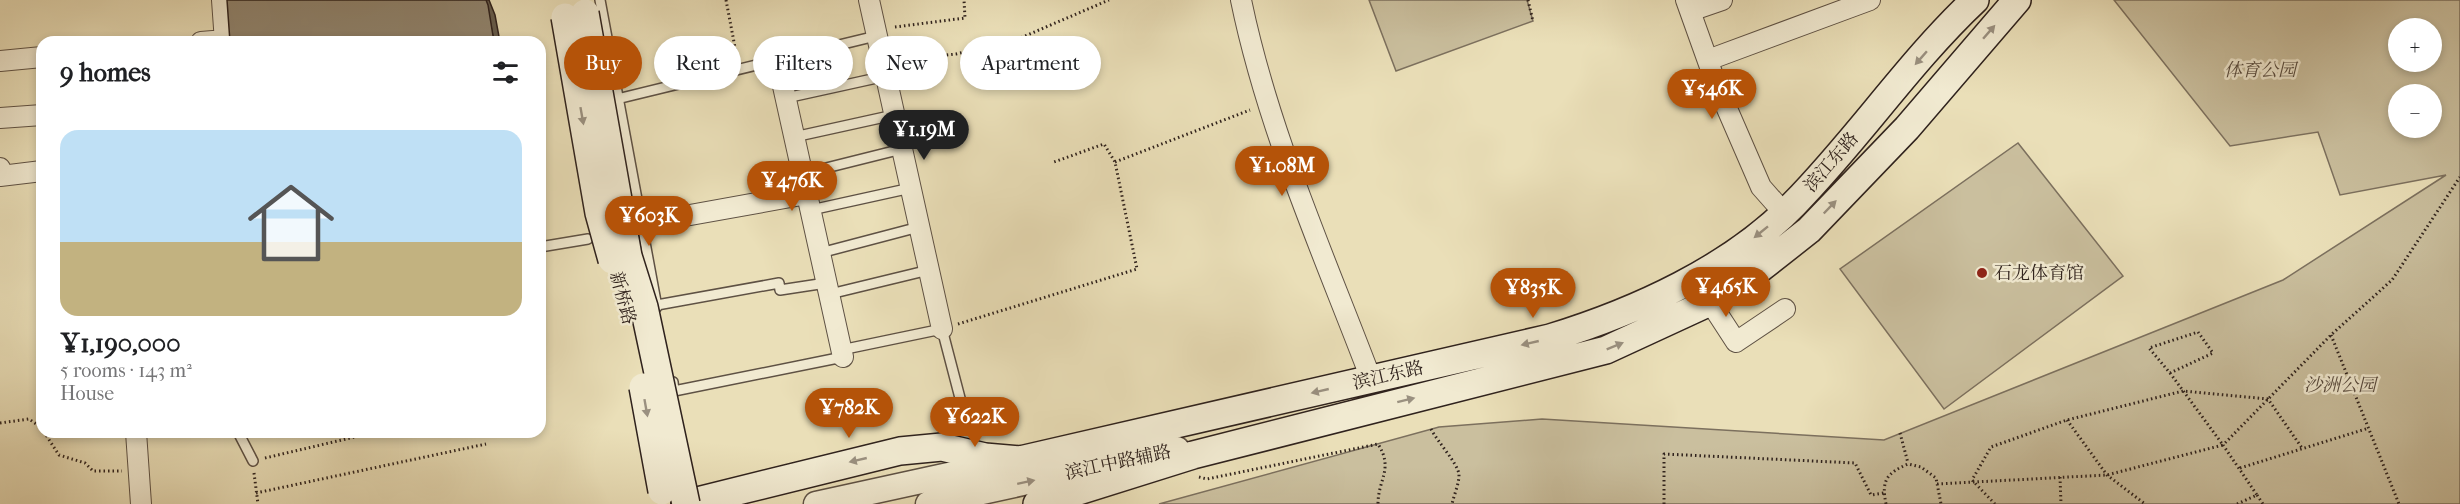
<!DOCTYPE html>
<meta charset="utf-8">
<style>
body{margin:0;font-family:"IM FELL French Canon","Noto Serif SC",serif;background:#f6f6f6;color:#202124;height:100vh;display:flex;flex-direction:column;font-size:22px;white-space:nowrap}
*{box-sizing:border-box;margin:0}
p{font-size:20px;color:#757577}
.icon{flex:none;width:33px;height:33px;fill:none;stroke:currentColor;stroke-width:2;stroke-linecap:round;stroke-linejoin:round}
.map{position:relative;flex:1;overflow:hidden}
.sheet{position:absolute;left:36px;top:36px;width:510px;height:402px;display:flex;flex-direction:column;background:#fff;border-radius:18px;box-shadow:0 3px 9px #0003}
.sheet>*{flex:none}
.top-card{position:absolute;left:564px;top:36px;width:570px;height:54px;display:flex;gap:12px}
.tools{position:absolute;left:2388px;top:18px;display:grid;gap:12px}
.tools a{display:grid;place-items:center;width:54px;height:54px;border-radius:50%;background:#fff;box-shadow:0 3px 9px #0003;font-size:30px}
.price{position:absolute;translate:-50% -51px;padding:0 14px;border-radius:21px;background:#b45309;color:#fff;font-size:20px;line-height:39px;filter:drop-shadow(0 2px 3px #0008)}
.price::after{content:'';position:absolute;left:50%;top:36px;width:18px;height:14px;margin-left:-9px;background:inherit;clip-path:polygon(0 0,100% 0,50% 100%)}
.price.active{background:#222;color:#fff}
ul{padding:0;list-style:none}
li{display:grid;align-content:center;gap:12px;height:318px;padding:0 24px}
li+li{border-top:2px solid #e0e0e0}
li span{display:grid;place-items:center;height:186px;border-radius:18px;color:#555}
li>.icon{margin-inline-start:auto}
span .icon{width:108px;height:108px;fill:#fffc;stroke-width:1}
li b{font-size:26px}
h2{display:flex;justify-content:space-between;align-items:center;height:72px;padding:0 24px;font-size:26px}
.tag{padding:0 21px;border-radius:27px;background:#fff;box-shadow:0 3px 9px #0003;font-size:21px;line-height:54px}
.tag.active{background:#b45309;color:#fff}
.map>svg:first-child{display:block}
.green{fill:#cabf9e;stroke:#7c705e;stroke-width:1.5;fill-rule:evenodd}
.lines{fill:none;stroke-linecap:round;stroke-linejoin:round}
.service-casing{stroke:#5e5144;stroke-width:12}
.minor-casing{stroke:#5e5144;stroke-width:22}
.tertiary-casing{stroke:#5e5144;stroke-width:27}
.secondary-casing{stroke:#2f221d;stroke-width:30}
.path{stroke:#2f221d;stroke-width:3;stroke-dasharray:1.5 3;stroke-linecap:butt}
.service{stroke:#f1ead1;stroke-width:9}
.minor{stroke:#f1ead1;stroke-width:20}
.tertiary{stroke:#f1ead1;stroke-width:24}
.secondary{stroke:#f1ead1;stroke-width:27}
.secondary-bridge-casing{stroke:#2f221d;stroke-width:30;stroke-linecap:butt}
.secondary-bridge{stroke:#f1ead1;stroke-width:27}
.shaded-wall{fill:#655c4d;stroke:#2f221d;stroke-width:1.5}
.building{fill:#90846e;stroke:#2f221d;stroke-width:1.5}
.oneway{fill:#9a9080}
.poi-dot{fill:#8f2418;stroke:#f1ead1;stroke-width:2}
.labels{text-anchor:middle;stroke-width:5;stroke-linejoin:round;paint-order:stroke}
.park-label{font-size:18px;font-style:italic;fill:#56493d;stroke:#f1ead1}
.street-label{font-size:18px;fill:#2f221d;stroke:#f1ead1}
.poi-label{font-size:18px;fill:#2f221d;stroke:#f1ead1;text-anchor:start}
</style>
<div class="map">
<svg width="2460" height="504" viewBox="0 0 2460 504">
<rect width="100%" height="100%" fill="#eadfb8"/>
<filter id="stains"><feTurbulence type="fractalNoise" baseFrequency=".00333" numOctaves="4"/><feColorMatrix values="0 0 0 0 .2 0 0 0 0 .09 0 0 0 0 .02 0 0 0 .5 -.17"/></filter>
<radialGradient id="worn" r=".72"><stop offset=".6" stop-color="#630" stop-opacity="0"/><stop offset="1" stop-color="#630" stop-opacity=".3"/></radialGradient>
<path class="green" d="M 1369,0 L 1527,0 L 1533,21 L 1396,71 Z
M 2114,0 L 2460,0 L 2460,504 L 1159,504 L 1439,427 L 1542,419 L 1884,440 L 2283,280 L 2446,175 L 2340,195 L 2318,132 L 2230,146 ZM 2432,28 L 2432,62 L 2398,62 L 2398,28 ZM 2432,94 L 2432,128 L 2398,128 L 2398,94 Z
M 2018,143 L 2123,276 L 1944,409 L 1840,269 Z"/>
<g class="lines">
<g class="service-casing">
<path id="service" d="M 600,0 L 657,307
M 786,98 L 886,76
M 617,99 L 876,36
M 794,137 L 894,115
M 802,174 L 902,149
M 811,210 L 911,188
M 540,247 L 588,239
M 820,253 L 919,227
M 830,294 L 929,270
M 657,305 L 779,283 L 780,290 L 826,283
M 841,350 L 942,329 L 966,421
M 673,382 L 674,391 L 843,357
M 238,432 L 253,461"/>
</g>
<g class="minor-casing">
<path id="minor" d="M 222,0 L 225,42
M 869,0 L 942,329
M 1241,0 C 1268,131 1324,255 1371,379
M 1686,0 L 1715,81 L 1761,187 L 1784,213
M 1690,11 L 1722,0
M 201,42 L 225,40
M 777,59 L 843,357
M 1708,60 L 1870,0
M 0,61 L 42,57
M 0,118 L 42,115
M 0,168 L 0,176 L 42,171
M 640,224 L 807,194
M 1710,302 L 1736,342 L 1785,309
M 136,432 L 141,504"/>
</g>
<g class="tertiary-casing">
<path id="tertiary" d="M 816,504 L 1008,462
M 928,504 L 1177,449"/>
</g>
<g class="secondary-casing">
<path id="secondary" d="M 685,504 L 900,451 L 942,447 L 985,457 L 1020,460 L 1550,338 C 1635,312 1731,269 1794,204 C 1858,139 1909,62 1975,0
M 1037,504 L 1193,455 L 1606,350 L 1710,302 L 1762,267 L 1809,230 L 1907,128 L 2017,0"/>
</g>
<path class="path" d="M 726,0 L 737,58
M 1528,0 L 1533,21
M 895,27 L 965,18 L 964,0
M 902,60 L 956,54 L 1018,39 L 1109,0
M 1115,162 L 1250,110
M 958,324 L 1137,269 L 1115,162 L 1104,144 L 1054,162
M 2198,332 L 2213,353 L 2170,373 L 2149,348 Z
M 2331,335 L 2399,504
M 2067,420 L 2107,475 L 2145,504
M 0,423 L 29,419 L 42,428
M 1431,429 C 1437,441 1459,465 1459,475 C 1459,484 1454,495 1452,504
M 44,432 L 59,455 L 85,463 L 93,471 L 122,471
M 1900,433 L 1908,463
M 265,458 L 376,432
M 2240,468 L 2369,428
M 254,473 L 258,504
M 1199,477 L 1207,479 L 1378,444 C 1394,469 1378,479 1378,504
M 2060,477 L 2061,504
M 1937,484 L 2107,475 L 2223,445 L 2170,373
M 256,493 L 486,444
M 2257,495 L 2263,504
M 1664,504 L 1664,454 L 1855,463 L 1871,495 L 1884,493
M 1886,504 C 1881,480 1887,473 1908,464 L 1921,467 L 1936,478 L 1941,504
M 1995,504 L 1972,480 L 1991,447 L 2067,420 L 2183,391 L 2268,399 L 2302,448
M 2237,504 L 2257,495 L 2223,445 L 2331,335 L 2392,280 L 2460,177"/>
<use href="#service" class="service"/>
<use href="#minor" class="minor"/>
<use href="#tertiary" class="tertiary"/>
<use href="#secondary" class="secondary"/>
<g class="secondary-bridge-casing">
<path id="secondary-bridge" d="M 585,13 L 628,256 L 644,307 L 686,504
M 565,17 L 599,213 L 612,260
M 643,387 L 662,491"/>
</g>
<use href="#secondary-bridge" class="secondary-bridge"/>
</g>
<path class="shaded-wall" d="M 486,0 L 489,0 L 495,15 L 500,42 L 494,42 Z"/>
<path class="building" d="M 227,0 L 486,0 L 488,5 L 494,42 L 230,42 Z"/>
<defs><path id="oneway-solid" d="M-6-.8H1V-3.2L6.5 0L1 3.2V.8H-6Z" transform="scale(1.5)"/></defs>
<g class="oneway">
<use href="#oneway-solid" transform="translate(1989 32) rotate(-49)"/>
<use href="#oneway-solid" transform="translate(1921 58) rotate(131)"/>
<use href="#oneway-solid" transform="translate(582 116) rotate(80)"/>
<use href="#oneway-solid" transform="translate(1830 207) rotate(-46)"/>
<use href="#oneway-solid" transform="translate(1761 232) rotate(141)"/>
<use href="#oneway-solid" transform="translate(1530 343) rotate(167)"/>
<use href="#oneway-solid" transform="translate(1615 346) rotate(-22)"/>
<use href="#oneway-solid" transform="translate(1320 391) rotate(167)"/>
<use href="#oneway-solid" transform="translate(1406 400) rotate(-14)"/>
<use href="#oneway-solid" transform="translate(646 408) rotate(80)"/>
<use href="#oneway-solid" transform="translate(858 460) rotate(167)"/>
<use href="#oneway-solid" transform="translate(1026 482) rotate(-12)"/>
</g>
<circle class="poi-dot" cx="1982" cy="273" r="6"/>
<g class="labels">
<g class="park-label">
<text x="2260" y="76">体育公园</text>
<text x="2340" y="391">沙洲公园</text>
</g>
<g class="street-label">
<text transform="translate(1831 162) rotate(-49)" y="6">滨江东路</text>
<text transform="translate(623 298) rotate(75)" y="6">新桥路</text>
<text transform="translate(1388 375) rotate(-13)" y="6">滨江东路</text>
<text transform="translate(1118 462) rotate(-12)" y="6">滨江中路辅路</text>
</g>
<g class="poi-label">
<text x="1994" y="279">石龙体育馆</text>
</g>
</g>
<rect width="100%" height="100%" filter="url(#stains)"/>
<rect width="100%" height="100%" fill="url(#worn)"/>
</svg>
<div class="tools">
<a>+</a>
<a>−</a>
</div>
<b class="price" style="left:1712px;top:120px">¥546K</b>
<b class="price active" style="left:924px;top:161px">¥1.19M</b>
<b class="price" style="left:1282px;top:197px">¥1.08M</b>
<b class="price" style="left:792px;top:212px">¥476K</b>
<b class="price" style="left:649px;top:247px">¥603K</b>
<b class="price" style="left:1726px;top:318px">¥465K</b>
<b class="price" style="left:1533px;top:319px">¥835K</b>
<b class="price" style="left:849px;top:439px">¥782K</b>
<b class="price" style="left:975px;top:448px">¥622K</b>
<div class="top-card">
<a class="tag active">Buy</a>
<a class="tag">Rent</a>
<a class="tag">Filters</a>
<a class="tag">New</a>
<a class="tag">Apartment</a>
</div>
<section class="sheet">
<h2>9 homes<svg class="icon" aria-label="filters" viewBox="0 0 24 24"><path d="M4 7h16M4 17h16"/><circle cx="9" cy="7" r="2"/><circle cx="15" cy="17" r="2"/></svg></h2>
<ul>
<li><span style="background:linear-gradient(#bfe0f5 60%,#c2b280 0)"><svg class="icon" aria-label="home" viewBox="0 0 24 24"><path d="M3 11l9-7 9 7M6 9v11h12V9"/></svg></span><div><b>¥1,190,000</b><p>5 rooms · 143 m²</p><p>House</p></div></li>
</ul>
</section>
</div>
